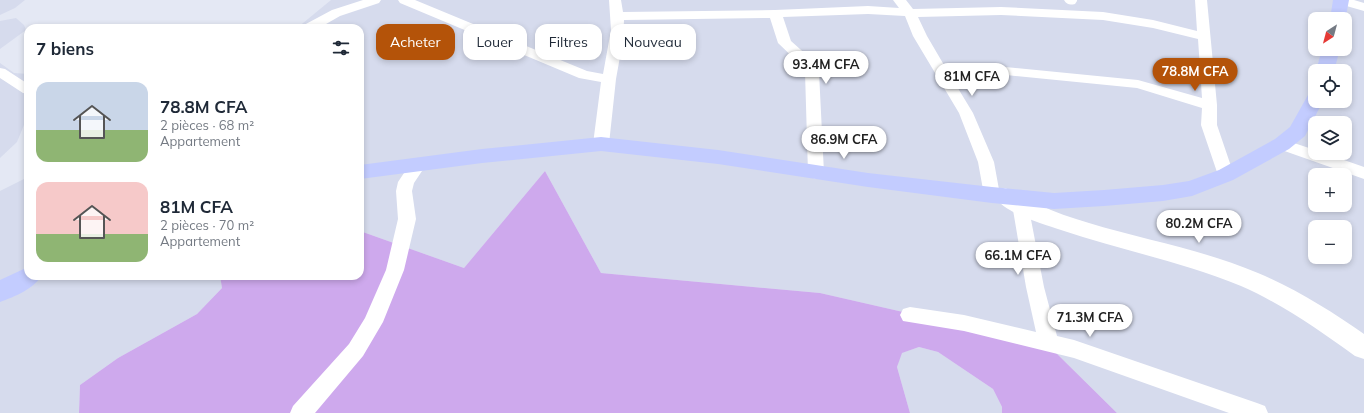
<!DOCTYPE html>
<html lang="fr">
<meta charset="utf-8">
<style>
body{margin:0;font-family:Mulish,sans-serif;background:#f6f6f7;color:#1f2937;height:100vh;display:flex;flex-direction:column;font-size:15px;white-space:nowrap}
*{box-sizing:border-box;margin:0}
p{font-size:13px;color:#747a83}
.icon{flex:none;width:22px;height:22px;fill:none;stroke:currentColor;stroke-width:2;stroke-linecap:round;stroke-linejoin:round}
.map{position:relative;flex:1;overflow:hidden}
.panel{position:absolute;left:24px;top:24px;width:340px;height:256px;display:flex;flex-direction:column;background:#fff;border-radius:12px;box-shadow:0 2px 6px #0003}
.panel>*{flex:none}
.hud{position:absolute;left:376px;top:24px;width:380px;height:36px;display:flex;gap:8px}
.needle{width:26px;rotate:216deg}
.tools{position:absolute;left:1308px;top:12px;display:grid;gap:8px}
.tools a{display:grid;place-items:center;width:44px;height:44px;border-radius:8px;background:#fff;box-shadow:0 2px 6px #0003;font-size:20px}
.price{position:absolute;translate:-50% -34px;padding:0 9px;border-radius:14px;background:#fff;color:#222;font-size:13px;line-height:26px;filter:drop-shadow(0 1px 2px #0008)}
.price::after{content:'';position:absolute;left:50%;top:24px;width:12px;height:9px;margin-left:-6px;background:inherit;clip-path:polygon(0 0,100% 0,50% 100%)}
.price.current{background:#b45309;color:#fff}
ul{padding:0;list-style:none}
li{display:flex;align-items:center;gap:12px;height:100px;padding:0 12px}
li span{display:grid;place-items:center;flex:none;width:112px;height:80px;border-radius:12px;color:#555}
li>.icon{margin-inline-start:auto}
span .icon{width:48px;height:48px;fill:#fffc;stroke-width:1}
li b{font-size:17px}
h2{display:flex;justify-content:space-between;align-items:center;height:48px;padding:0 12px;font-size:17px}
.chip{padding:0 14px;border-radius:12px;background:#fff;box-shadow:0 2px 6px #0003;font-size:14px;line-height:36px}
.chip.current{background:#b45309;color:#fff}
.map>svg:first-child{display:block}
.residential{fill:#d6dbed;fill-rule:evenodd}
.green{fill:#cea9ed}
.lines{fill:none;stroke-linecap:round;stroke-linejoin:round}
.minor{fill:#fff;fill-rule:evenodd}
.tertiary{fill:#fff;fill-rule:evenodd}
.secondary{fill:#c3ccff;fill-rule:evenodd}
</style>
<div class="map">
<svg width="1364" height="413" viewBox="0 0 1364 413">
<rect width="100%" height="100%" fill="#e4e8f4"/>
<path class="residential" d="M 0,0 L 25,0 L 15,8 L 0,15 Z
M 331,0 L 1364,0 L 1364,413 L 1117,413 L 1048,345 L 820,293 L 601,273 L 545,171 L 464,268 L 360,231 L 360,28 L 297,28 ZM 1315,19 L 1345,19 L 1345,49 L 1315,49 ZM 1315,71 L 1345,71 L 1345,101 L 1315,101 ZM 1315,123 L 1345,123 L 1345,153 L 1315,153 ZM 1315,175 L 1345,175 L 1345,205 L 1315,205 ZM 1315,227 L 1345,227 L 1345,257 L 1315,257 Z
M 16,18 L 24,25 L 26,30 L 0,49 L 0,21 Z
M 0,63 L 14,73 L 28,74 L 28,119 L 26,120 L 17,142 L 0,158 Z
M 28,177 L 28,276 L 220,276 L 222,288 L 197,314 L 118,358 L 80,385 L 79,413 L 0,413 L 0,191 Z
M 919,347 L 938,352 L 993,389 L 1002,407 L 1002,413 L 910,413 L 897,367 L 901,353 Z"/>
<path class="green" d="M 545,171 L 601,273 L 820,293 L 1048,345 L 1117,413 L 1002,413 L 1002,407 L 993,389 L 938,352 L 919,347 L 902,353 L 897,367 L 910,413 L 79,413 L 80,385 L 118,358 L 197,314 L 222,288 L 220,276 L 360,276 L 360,231 L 464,268 Z"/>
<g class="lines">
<path class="minor" d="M 363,0 L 381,0 L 379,3 L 340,16 L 319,28 L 302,28 L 304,25 L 332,10 Z
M 398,0 L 415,0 L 587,71 L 603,74 L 611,30 L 609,0 L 621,0 L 623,12 L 775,10 L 868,6 L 899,8 L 893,0 L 906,0 L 913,9 L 1001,7 L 1103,12 L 1153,20 L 1197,31 L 1195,0 L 1207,0 L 1217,105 L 1217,125 L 1234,175 L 1232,179 L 1226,181 L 1220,179 L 1218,175 L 1201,125 L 1202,108 L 1137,88 L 986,73 L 956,85 L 973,113 L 994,162 L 1000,195 L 998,199 L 992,201 L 986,199 L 984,195 L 978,162 L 959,113 L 913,36 L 905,16 L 868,14 L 783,17 L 791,41 L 810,58 L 819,72 L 824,173 L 822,177 L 816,179 L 810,177 L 808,173 L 805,72 L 800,64 L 778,43 L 770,18 L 624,20 L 623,40 L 616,79 L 609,144 L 607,148 L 601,149 L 595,148 L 593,144 L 601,82 L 579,78 L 400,3 ZM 1001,15 L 1103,20 L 1153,28 L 1198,39 L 1202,98 L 1138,80 L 985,65 L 951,77 L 927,36 L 918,17 Z
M 1064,0 L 1077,0 L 1077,1 L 1075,4 C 1070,5 1067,5 1064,0 Z
M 1334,0 L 1354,0 L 1364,3 L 1364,11 L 1336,3 Z
M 0,68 L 5,69 L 28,84 L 28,94 L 23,93 L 0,78 Z
M 1282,139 L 1315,150 L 1315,153 L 1324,153 L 1364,167 L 1364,179 L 1276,148 L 1274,144 L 1276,140 Z
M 418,160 L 424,161 L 426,165 L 414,183 L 412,191 L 416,219 L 404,270 L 383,322 L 363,356 L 315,413 L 290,413 L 293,406 L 349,344 L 365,318 L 386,270 L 398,219 L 396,191 L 398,182 L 412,161 Z
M 1020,198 L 1026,200 L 1028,204 L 1044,287 L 1057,336 L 1074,340 L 1257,403 L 1265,406 L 1268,413 L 1229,413 L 1074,358 L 964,331 L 903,321 L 900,315 L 903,309 L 910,307 L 964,315 L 1036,332 L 1026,287 L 1012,204 L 1014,200 Z"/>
<path class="tertiary" d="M 1005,188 C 1017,192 1027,199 1038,204 C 1054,212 1072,218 1089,223 C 1145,240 1204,250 1258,273 C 1296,289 1331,311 1364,334 L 1364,359 L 1355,356 C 1319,330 1282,304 1241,286 C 1183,262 1120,250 1061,230 C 1042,224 1004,213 994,196 L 997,191 Z"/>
<path class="secondary" d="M 1333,0 L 1349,0 L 1345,21 L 1345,19 L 1330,19 Z
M 1322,49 L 1340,49 L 1334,71 L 1316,71 Z
M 1315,93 L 1315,101 L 1323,101 L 1305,136 L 1289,149 L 1233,180 L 1192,196 L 1163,201 L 1104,206 L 1054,209 L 992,203 L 868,187 L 718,164 L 601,151 L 482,163 L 360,179 L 360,165 L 482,149 L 601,137 L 718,150 L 868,173 L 992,187 L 1054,193 L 1104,190 L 1163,185 L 1189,181 L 1219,170 L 1275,139 L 1290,127 L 1308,95 Z
M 28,267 L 28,276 L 41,276 C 34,289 14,297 0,302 L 0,280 Z"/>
</g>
</svg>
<div class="tools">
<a><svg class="needle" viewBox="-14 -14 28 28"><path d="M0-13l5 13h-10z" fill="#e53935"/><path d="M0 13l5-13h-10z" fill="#747a83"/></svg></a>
<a><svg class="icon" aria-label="locate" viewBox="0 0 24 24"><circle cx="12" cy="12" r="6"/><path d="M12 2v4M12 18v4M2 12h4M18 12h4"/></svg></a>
<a><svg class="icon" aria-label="layers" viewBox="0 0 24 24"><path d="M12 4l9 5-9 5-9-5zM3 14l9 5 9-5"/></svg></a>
<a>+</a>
<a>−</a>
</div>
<b class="price" style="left:826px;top:85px">93.4M CFA</b>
<b class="price current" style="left:1195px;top:92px">78.8M CFA</b>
<b class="price" style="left:972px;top:97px">81M CFA</b>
<b class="price" style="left:844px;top:160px">86.9M CFA</b>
<b class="price" style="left:1199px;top:244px">80.2M CFA</b>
<b class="price" style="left:1018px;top:276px">66.1M CFA</b>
<b class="price" style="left:1090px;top:338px">71.3M CFA</b>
<div class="hud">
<a class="chip current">Acheter</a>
<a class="chip">Louer</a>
<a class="chip">Filtres</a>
<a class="chip">Nouveau</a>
</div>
<section class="panel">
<h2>7 biens<svg class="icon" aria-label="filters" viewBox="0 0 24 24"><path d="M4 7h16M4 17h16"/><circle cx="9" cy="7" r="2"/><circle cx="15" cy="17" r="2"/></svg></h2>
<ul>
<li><span style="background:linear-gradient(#c9d6e8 60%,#8fb573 0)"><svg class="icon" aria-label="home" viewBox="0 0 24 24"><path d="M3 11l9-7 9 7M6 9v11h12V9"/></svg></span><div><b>78.8M CFA</b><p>2 pièces · 68 m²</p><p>Appartement</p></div></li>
<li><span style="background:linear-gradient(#f6c9c9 65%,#8fb573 0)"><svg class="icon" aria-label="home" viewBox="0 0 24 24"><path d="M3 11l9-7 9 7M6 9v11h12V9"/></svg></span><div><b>81M CFA</b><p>2 pièces · 70 m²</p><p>Appartement</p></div></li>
</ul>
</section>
</div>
